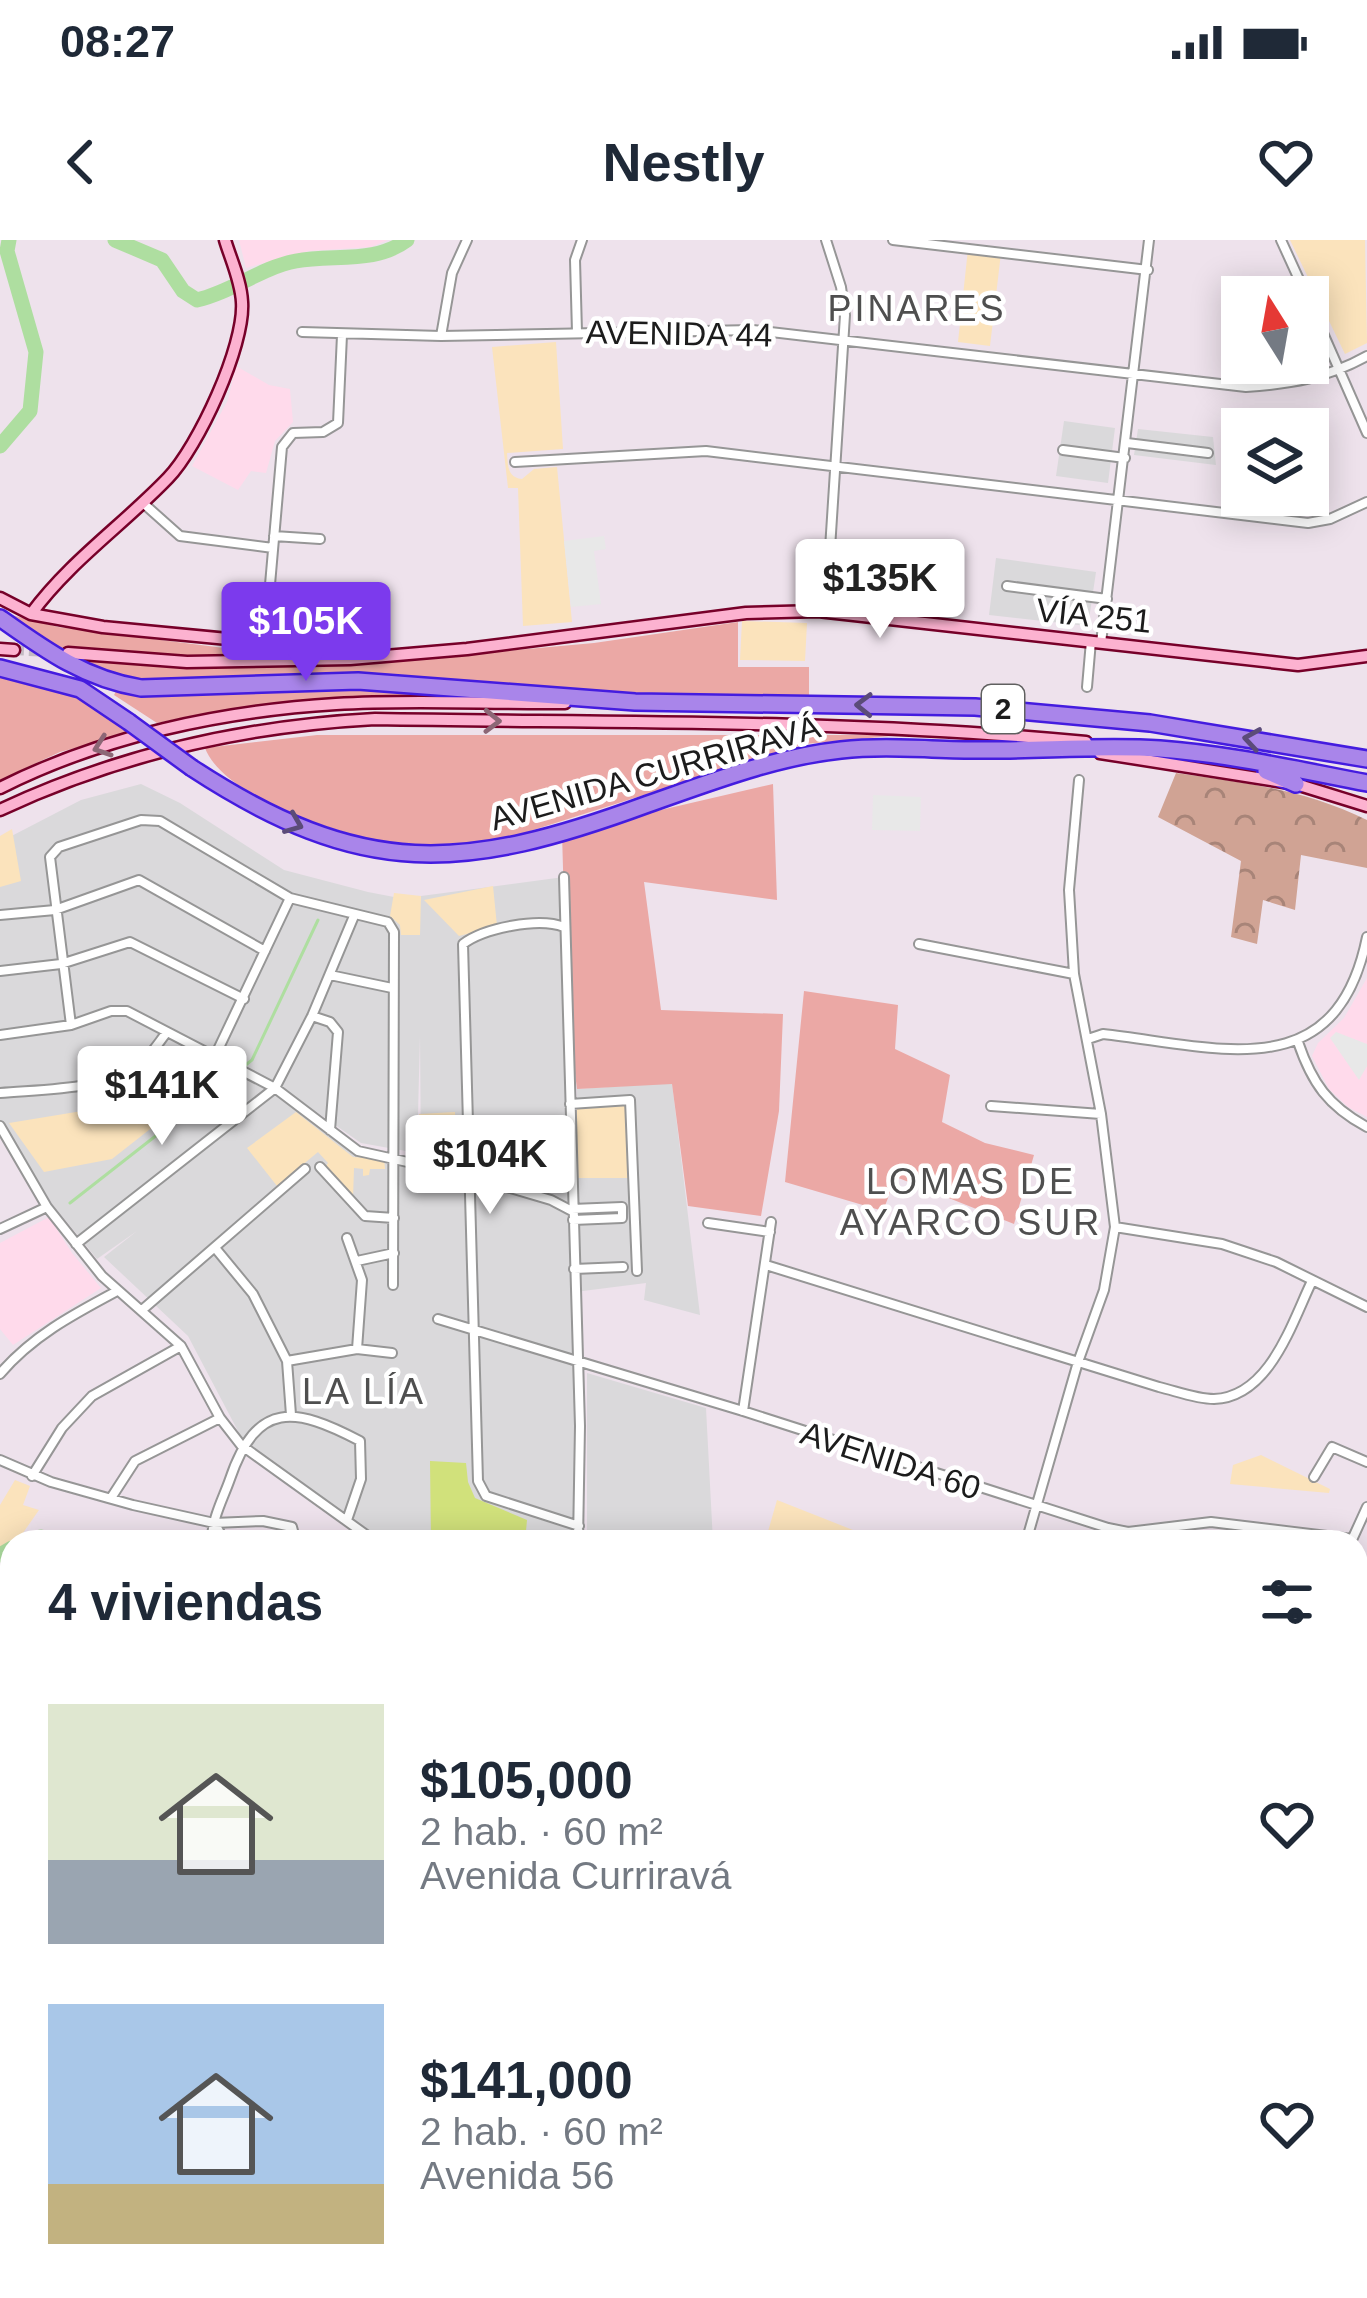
<!DOCTYPE html>
<html lang="es">
<meta charset="utf-8">
<style>
body{margin:0;font-family:Helvetica,sans-serif;background:#f6f6f7;color:#1f2937;height:100vh;display:flex;flex-direction:column;font-size:45px;white-space:nowrap}
*{box-sizing:border-box;margin:0}
p{font-size:39px;color:#747a83}
.icon{flex:none;width:66px;height:66px;fill:none;stroke:currentColor;stroke-width:2;stroke-linecap:round;stroke-linejoin:round}
.map{position:relative;flex:1;overflow:hidden}
.panel{position:absolute;left:0px;top:1290px;width:1368px;height:768px;display:flex;flex-direction:column;background:#fff;border-radius:36px 36px 0 0;box-shadow:0 6px 30px #0003}
.panel>*{flex:none}
.needle{width:78px;rotate:349deg}
.controls{position:absolute;left:1221px;top:36px;display:grid;gap:24px}
.controls a{display:grid;place-items:center;width:108px;height:108px;border-radius:0px;background:#fff;box-shadow:0 6px 30px #0003;font-size:60px}
.price{position:absolute;translate:-50% -102px;padding:0 27px;border-radius:12px;background:#fff;color:#222;font-size:39px;line-height:78px;filter:drop-shadow(0 3px 6px #0008)}
.price::after{content:'';position:absolute;left:50%;top:72px;width:36px;height:27px;margin-left:-18px;background:inherit;clip-path:polygon(0 0,100% 0,50% 100%)}
.price.active{background:#7c3aed;color:#fff}
ul{padding:0;list-style:none}
li{display:flex;align-items:center;gap:36px;height:300px;padding:0 48px}
li span{display:grid;place-items:center;flex:none;width:336px;height:240px;border-radius:0px;color:#555}
li>.icon{margin-inline-start:auto}
span .icon{width:144px;height:144px;fill:#fffc;stroke-width:1}
li b{font-size:51px}
h2{display:flex;justify-content:space-between;align-items:center;height:144px;padding:0 48px;font-size:51px}
.status{display:flex;justify-content:space-between;align-items:center;height:84px;padding:0 60px;background:#fff;direction:ltr}
.status svg{height:33px;fill:currentColor}
header{display:flex;justify-content:space-between;align-items:center;height:156px;padding:0 48px;background:#fff;font-size:54px;font-weight:600}
.map>svg:first-child{display:block}
.residential{fill:#dad9db;fill-rule:evenodd}
.education{fill:#ffdaeb}
.grass{fill:#eba8a5}
.forest{fill:url(#forest-crowns)}
.park{fill:#fbe3bc}
.pitch{fill:#d1e17b}
.parking{fill:#e8e8e8}
.lines{fill:none;stroke-linecap:round;stroke-linejoin:round}
.stream{stroke:#aedea0;stroke-width:3}
.river{stroke:#aedea0;stroke-width:15}
.secondary-tunnel{stroke:#c4bac2;stroke-width:10;stroke-dasharray:10 5;stroke-linecap:butt}
.street-casing{stroke:#969696;stroke-width:12}
.secondary-casing{stroke:#770029;stroke-width:15}
.highway-casing{stroke:#441cdf;stroke-width:20}
.street{stroke:#fff;stroke-width:8}
.secondary{stroke:#fcb2d0;stroke-width:10}
.highway{stroke:#a985ea;stroke-width:15}
.highway-bridge-casing{stroke:#441cdf;stroke-width:20;stroke-linecap:butt}
.highway-bridge{stroke:#a985ea;stroke-width:15}
.oneway{stroke:#5b4b79}
.oneway2{stroke:#8c6776}
.labels{text-anchor:middle;stroke-width:9;stroke-linejoin:round;paint-order:stroke}
.shield{fill:#fff;stroke:#606060;stroke-width:3}
.shield-label{font-size:30px;font-weight:bold;fill:#1c1c1c}
.street-label{font-size:33px;fill:#1c1c1c;stroke:#fff}
.neighbourhood-label{font-size:36px;letter-spacing:3px;fill:#4f4f4f;stroke:#fff}
</style>
<div class="status"><b>08:27</b><svg viewBox="0 0 49 12"><path d="M0 12V9h3v3zM5 12V6h3v6zM10 12V3h3v9zM15 12V0h3v12zM26 1h20v11H26zM47 4h2v5h-2z"/></svg></div>
<header><svg class="icon" aria-label="back" viewBox="0 0 24 24"><path d="M15 5l-7 7 7 7"/></svg>Nestly<svg class="icon" aria-label="heart" viewBox="0 0 24 24"><path d="M12 20l-8-8c-3-5 5-10 8-4 3-6 11-1 8 4z"/></svg></header>
<div class="map">
<svg width="1367" height="2058" viewBox="0 0 1367 2058">
<defs>
<pattern id="forest-crowns" width="20" height="18" patternUnits="userSpaceOnUse" patternTransform="scale(3)"><rect width="20" height="18" fill="#d0a394"/><path d="M2 6a3 3 0 1 1 6 0M12 15a3 3 0 1 1 6 0" fill="none" stroke="#a88478"/></pattern>
</defs>
<rect width="100%" height="100%" fill="#eee2ec"/>
<path class="residential" d="M 1064,181 L 1115,188 L 1108,243 L 1056,236 Z
M 1138,189 L 1213,197 L 1216,225 L 1134,215 Z
M 996,318 L 1096,332 L 1088,386 L 989,375 Z
M 141,544 L 180,563 L 284,630 L 368,652 L 420,662 L 421,656 L 564,637 L 573,938 L 628,937 L 577,867 L 577,849 L 672,843 L 700,1075 L 644,1060 L 646,1043 L 575,1052 L 578,1302 L 383,1302 L 241,1205 L 239,1193 L 188,1096 L 104,1017 L 137,991 L 97,1019 L 53,965 L 0,880 L 0,602 L 81,560 ZM 420,796 L 421,921 L 347,904 L 315,871 L 361,903 L 417,913 Z
M 587,1133 L 706,1168 L 713,1302 L 587,1302 Z
M 12,1337 L 12,1471 L 0,1419 L 0,1339 Z
M 641,2046 L 884,2046 L 876,2058 L 678,2058 L 645,2053 Z
M 899,2046 L 1138,2046 L 1124,2058 L 888,2058 Z"/>
<path class="education" d="M 239,0 L 388,0 L 371,7 L 309,11 L 246,28 Z
M 236,126 L 269,145 L 290,149 L 293,182 L 275,201 L 266,233 L 251,231 L 238,250 L 192,226 L 228,160 Z
M 1367,738 L 1367,877 L 1348,867 L 1329,849 L 1312,816 L 1318,803 L 1344,778 Z
M 49,977 L 72,1013 L 101,1048 L 13,1105 L 0,1089 L 0,1003 Z"/>
<path class="grass" d="M 0,372 L 58,387 L 312,419 L 380,422 L 594,403 L 738,382 L 738,427 L 809,427 L 809,455 L 607,455 L 390,437 L 149,444 L 91,431 Z
M 0,433 C 59,445 84,459 133,493 L 60,512 L 0,540 Z
M 319,447 L 467,456 C 362,458 259,460 157,483 L 114,455 L 117,449 Z
M 317,495 L 902,495 L 805,504 L 495,602 C 470,607 445,610 420,608 C 365,603 225,562 205,508 Z
M 773,544 L 777,660 L 644,642 L 661,770 L 783,774 L 779,871 L 761,976 L 688,966 L 672,844 L 577,849 L 567,770 L 562,593 Z
M 804,751 L 898,765 L 895,809 L 950,835 L 942,882 L 985,903 L 1034,915 L 1014,984 L 896,937 L 883,971 L 785,942 Z"/>
<path class="forest" d="M 1176,533 C 1246,543 1303,549 1367,580 L 1367,628 L 1301,615 L 1295,670 L 1263,660 L 1257,704 L 1231,697 L 1241,621 L 1158,577 Z
M 21,2046 L 186,2046 L 190,2058 L 0,2058 Z"/>
<path class="park" d="M 1290,0 L 1365,0 L 1367,103 L 1345,114 Z
M 968,9 L 1001,13 L 990,106 L 958,102 Z
M 556,102 L 563,209 L 507,213 C 508,225 507,237 522,239 L 534,229 L 557,227 L 572,382 L 523,386 L 518,248 L 508,248 L 492,107 Z
M 742,381 L 807,383 L 805,421 L 740,420 Z
M 12,589 L 21,641 L 0,647 L 0,596 Z
M 493,646 L 497,686 L 459,696 L 424,660 Z
M 394,653 L 421,656 L 420,695 L 401,695 L 400,685 L 390,676 Z
M 153,831 L 182,864 L 112,919 L 44,932 L 9,883 L 143,861 L 135,837 Z
M 625,865 L 628,938 L 572,938 L 577,867 Z
M 296,872 L 353,917 L 384,919 L 385,929 L 370,929 L 369,935 L 363,936 L 363,929 L 354,928 L 353,958 L 325,927 L 328,923 L 318,912 L 277,946 L 247,908 Z
M 455,872 L 456,898 L 419,899 L 419,874 Z
M 1261,1215 L 1330,1249 L 1329,1253 L 1230,1244 L 1233,1225 Z
M 15,1240 L 30,1246 L 23,1265 L 39,1270 L 18,1300 L 0,1308 L 0,1265 Z
M 777,1260 L 858,1292 L 857,1302 L 765,1302 Z
M 1367,1772 L 1367,1824 L 1356,1832 L 1356,1780 Z
M 672,2046 L 684,2046 L 691,2056 L 697,2054 L 694,2046 L 715,2046 L 722,2058 L 654,2057 Z"/>
<path class="pitch" d="M 430,1221 L 466,1223 L 468,1242 L 475,1258 L 527,1280 L 525,1302 L 431,1302 Z"/>
<path class="parking" d="M 604,296 L 606,309 L 594,311 L 601,364 L 571,367 L 564,301 Z
M 873,555 L 921,557 L 920,591 L 872,590 Z
M 1336,792 L 1367,804 L 1367,826 L 1359,840 L 1330,798 Z"/>
<g class="lines">
<path class="stream" d="M 243,827 L 252,820 L 318,680
M 70,963 L 236,833"/>
<path class="river" d="M 115,0 L 162,20 L 183,51 L 197,60 C 232,52 260,28 296,21 C 334,14 375,24 407,0
M 0,206 L 30,171 L 36,112 L 7,11 L 9,0
M 24,1302 L 41,1297 L 46,1302
M 0,1315 L 12,1308
M 1356,1517 L 1367,1513
M 0,1553 L 12,1566
M 12,1613 L 7,1684 L 12,1703
M 12,1840 L 12,1851
M 1153,2058 L 1165,2046"/>
<path class="secondary-tunnel" d="M 14,410 L 47,412"/>
<g class="street-casing">
<path id="street" d="M 826,0 L 841,47 L 845,75 L 826,371
M 893,0 L 1148,30
M 1281,0 L 1307,57
M 1308,59 L 1367,193
M 302,92 L 441,96 L 753,90 L 1246,147 C 1290,144 1328,138 1367,116
M 577,92 L 575,20 L 582,0
M 441,96 L 452,33 L 467,0
M 1127,203 L 1208,213
M 1063,210 L 1125,218
M 515,222 L 706,211 L 1308,283 L 1330,279 L 1367,262
M 143,263 L 180,296 L 273,308
M 274,296 L 320,299
M 1007,346 L 1107,359
M 265,402 L 282,207 L 293,193 L 323,192 L 338,183 L 342,95
M 1101,403 L 1149,0
M 1087,447 L 1091,401
M 564,637 L 580,1186 L 578,1302
M 0,675 L 55,670 L 139,640 L 265,711
M 564,687 C 539,677 484,688 463,704 L 478,1241 L 486,1256 L 579,1286
M 919,704 L 1074,734
M 0,731 L 61,724 L 130,702 L 244,759
M 330,735 L 392,748
M 312,776 L 330,782 L 338,792 L 330,890
M 71,785 L 50,617 L 59,607 L 141,580 L 160,581 L 290,658 L 388,682 L 394,692 L 393,1045
M 0,795 L 71,785 L 111,771 L 127,771 L 275,848 L 358,911 L 466,935 L 551,960 L 572,971
M 1088,799 L 1103,794 C 1219,807 1336,849 1367,697
M 1298,802 C 1312,843 1328,866 1367,887
M 215,816 L 290,658
M 0,853 C 44,849 105,851 142,822 C 152,814 159,802 167,792
M 570,864 L 630,860 L 637,1031
M 991,866 L 1101,874
M 0,886 L 47,967 L 102,1036 L 181,1106 L 220,1178 L 241,1205 L 376,1302
M 320,927 L 365,976 L 394,978
M 572,969 L 622,967 L 622,978 L 573,980
M 708,983 L 770,992
M 1115,987 L 1222,1004 L 1276,1022 L 1367,1067
M 0,989 L 47,967
M 347,998 L 362,1040 L 357,1109
M 76,1004 L 275,848 L 312,776 L 354,676
M 216,1009 L 253,1054 L 287,1121 L 291,1175
M 357,1021 L 394,1013
M 766,1025 L 1159,1147 C 1176,1151 1196,1159 1214,1159 C 1270,1157 1292,1082 1312,1041
M 574,1029 L 623,1027
M 142,1070 L 305,929
M 438,1079 L 743,1171 L 1108,1288 L 1128,1292 L 1211,1282 L 1352,1299
M 287,1121 L 357,1109 L 392,1113
M 0,1134 C 32,1096 74,1074 117,1051
M 743,1171 L 771,982
M 0,1220 L 51,1242 L 133,1265 L 214,1283 L 263,1281 L 292,1287 L 296,1302
M 32,1236 L 62,1188 L 92,1156 L 181,1106
M 1314,1237 L 1332,1207 L 1367,1222
M 111,1258 L 135,1221 L 220,1178
M 215,1284 L 225,1302
M 212,1302 C 211,1280 223,1259 230,1239 C 257,1160 295,1167 360,1201 L 361,1239 L 347,1280
M 1026,1302 L 1078,1122 L 1104,1050 L 1115,987 L 1101,874 L 1074,734 L 1069,650 L 1079,540
M 1248,1302 L 1253,1287
M 1351,1302 L 1367,1267
M 2,1388 L 12,1432
M 1356,1454 L 1367,1435
M 1356,1579 L 1367,1574
M 1356,1659 L 1367,1654
M 1356,1758 L 1367,1751
M 1356,1906 L 1367,1922
M 0,1973 L 12,1970
M 1356,2019 L 1367,2012
M 327,2046 L 363,2058
M 773,2046 L 781,2058
M 821,2046 L 837,2058
M 909,2046 L 961,2046
M 1264,2046 L 1272,2058
M 588,2058 L 611,2046
M 626,2058 L 659,2058
M 882,2058 L 891,2046
M 1021,2058 L 1037,2046
M 1299,2058 L 1316,2046"/>
</g>
<g class="secondary-casing">
<path id="secondary" d="M 0,358 L 31,374 L 103,387 L 364,412
M 31,374 C 70,321 123,285 168,238 C 198,207 245,106 242,62 C 241,41 231,20 225,0
M 0,409 L 14,410
M 68,413 L 187,422 L 350,419 L 467,409 L 746,373 L 818,371 L 1298,425 L 1367,416
M 1100,513 L 1296,544 L 1367,566
M 0,548 C 103,496 222,471 336,464 C 412,459 489,464 565,463
M 0,570 C 119,514 245,486 375,479 C 612,483 851,479 1086,502"/>
</g>
<g class="highway-casing">
<path id="highway" d="M 0,378 C 45,410 85,439 141,448 L 358,441 L 635,462 L 975,467 L 1150,483 L 1367,519
M 0,428 L 80,449 L 129,482
M 192,528 C 363,640 463,632 648,564 C 711,542 775,517 841,510 C 886,505 932,510 978,510 C 1038,511 1100,505 1160,509 C 1229,514 1299,530 1367,543
M 1266,531 L 1296,544"/>
</g>
<use href="#street" class="street"/>
<use href="#secondary" class="secondary"/>
<use href="#highway" class="highway"/>
<g class="highway-bridge-casing">
<path id="highway-bridge" d="M 129,482 L 192,528"/>
</g>
<use href="#highway-bridge" class="highway-bridge"/>
</g>
<defs><path id="oneway-chevron" d="M-2-3.5L2.5 0L-2 3.5" fill="none" stroke-width="1.6" stroke-linecap="round" stroke-linejoin="round" transform="scale(3)"/></defs>
<g class="oneway">
<use href="#oneway-chevron" transform="translate(864 465) rotate(-179)"/>
<use href="#oneway-chevron" transform="translate(1252 499) rotate(-171)"/>
<use href="#oneway-chevron" transform="translate(294 584) rotate(22)"/>
</g>
<g class="oneway2">
<use href="#oneway-chevron" transform="translate(492 481) rotate(1)"/>
<use href="#oneway-chevron" transform="translate(102 507) rotate(161)"/>
</g>
<g class="labels">
<rect class="shield" x="982" y="445" width="42" height="48" rx="9"/>
<g class="shield-label">
<text x="1003" y="479">2</text>
</g>
<g class="street-label">
<text transform="translate(679 93) rotate(1)" y="12">AVENIDA 44</text>
<text transform="translate(1094 375) rotate(6)" y="12">VÍA 251</text>
<text transform="translate(655 532) rotate(-16)" y="12">AVENIDA CURRIRAVÁ</text>
<text transform="translate(891 1220) rotate(18)" y="12">AVENIDA 60</text>
</g>
<g class="neighbourhood-label">
<text x="917" y="81">PINARES</text>
<text x="971" y="954">LOMAS DE<tspan x="971" dy="41">AYARCO SUR</tspan></text>
<text x="364" y="1164">LA LÍA</text>
</g>
</g>
</svg>
<div class="controls">
<a><svg class="needle" viewBox="-14 -14 28 28"><path d="M0-13l5 13h-10z" fill="#e53935"/><path d="M0 13l5-13h-10z" fill="#747a83"/></svg></a>
<a><svg class="icon" aria-label="layers" viewBox="0 0 24 24"><path d="M12 4l9 5-9 5-9-5zM3 14l9 5 9-5"/></svg></a>
</div>
<b class="price" style="left:880px;top:401px">$135K</b>
<b class="price active" style="left:306px;top:444px">$105K</b>
<b class="price" style="left:162px;top:908px">$141K</b>
<b class="price" style="left:490px;top:977px">$104K</b>
<section class="panel">
<h2>4 viviendas<svg class="icon" aria-label="filters" viewBox="0 0 24 24"><path d="M4 7h16M4 17h16"/><circle cx="9" cy="7" r="2"/><circle cx="15" cy="17" r="2"/></svg></h2>
<ul>
<li><span style="background:linear-gradient(#dfe7d0 65%,#9aa5b1 0)"><svg class="icon" aria-label="home" viewBox="0 0 24 24"><path d="M3 11l9-7 9 7M6 9v11h12V9"/></svg></span><div><b>$105,000</b><p>2 hab. · 60 m²</p><p>Avenida Curriravá</p></div><svg class="icon" aria-label="heart" viewBox="0 0 24 24"><path d="M12 20l-8-8c-3-5 5-10 8-4 3-6 11-1 8 4z"/></svg></li>
<li><span style="background:linear-gradient(#a9c7e8 75%,#c2b280 0)"><svg class="icon" aria-label="home" viewBox="0 0 24 24"><path d="M3 11l9-7 9 7M6 9v11h12V9"/></svg></span><div><b>$141,000</b><p>2 hab. · 60 m²</p><p>Avenida 56</p></div><svg class="icon" aria-label="heart" viewBox="0 0 24 24"><path d="M12 20l-8-8c-3-5 5-10 8-4 3-6 11-1 8 4z"/></svg></li>
</ul>
</section>
</div>
